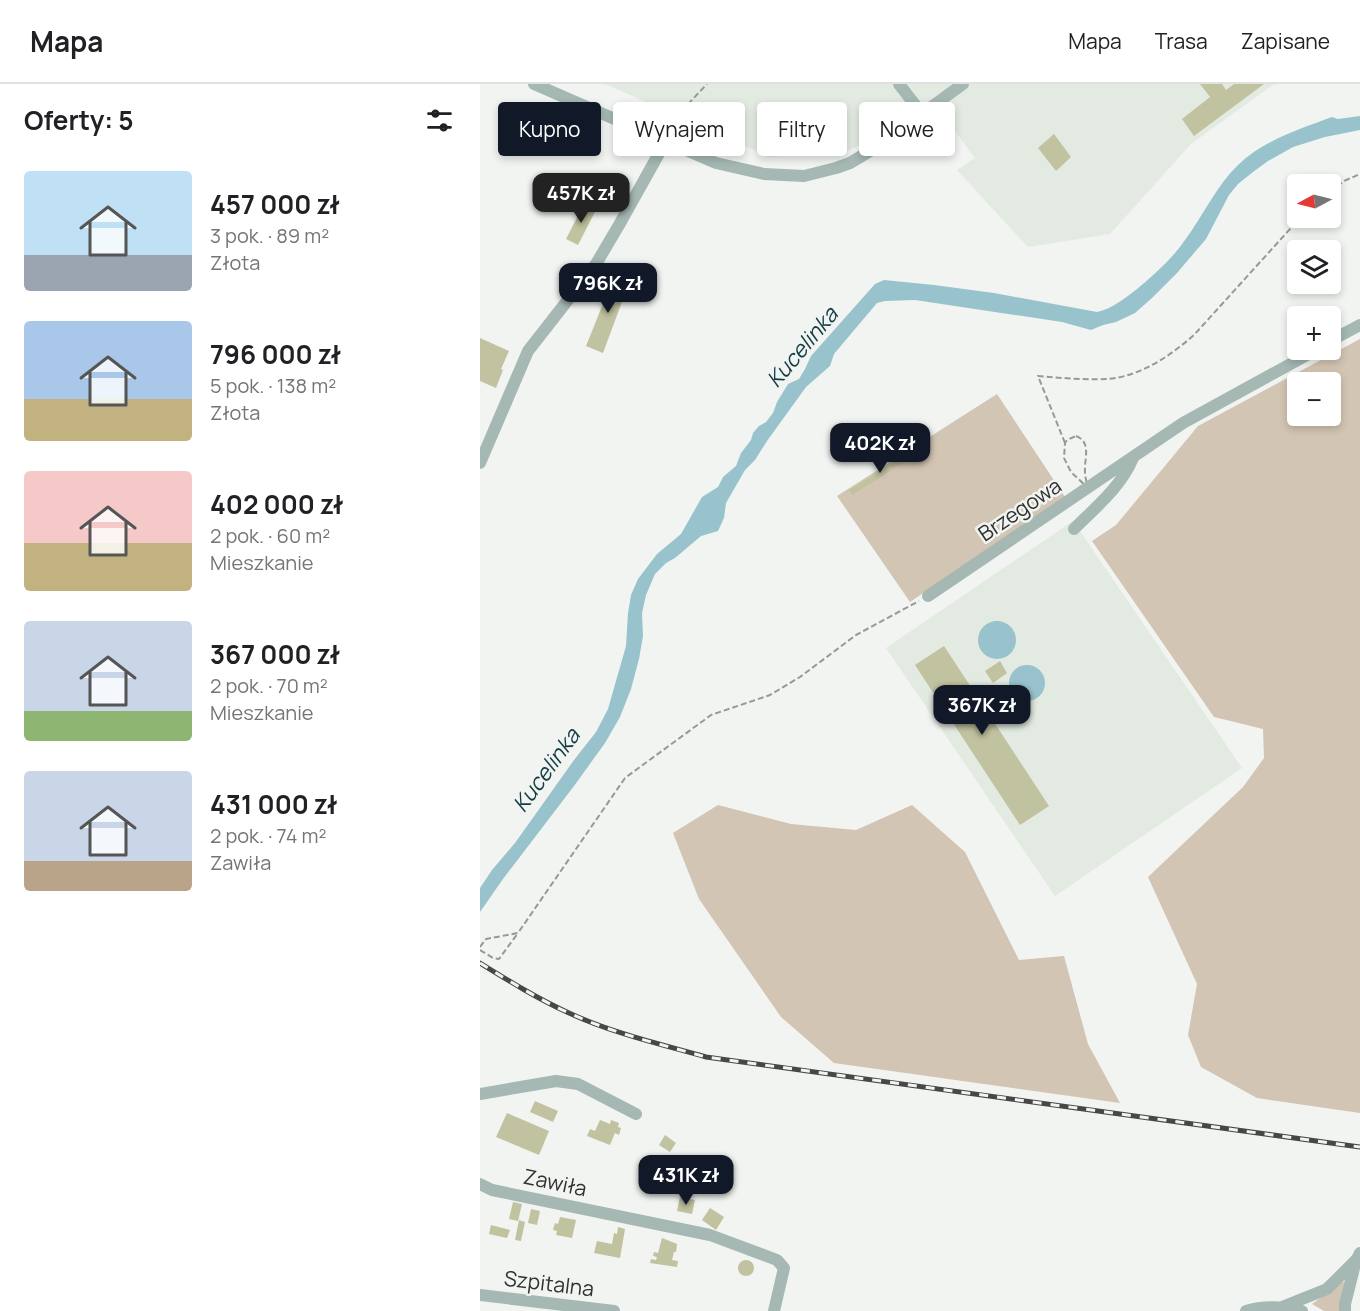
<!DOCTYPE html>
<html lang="pl">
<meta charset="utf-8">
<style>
body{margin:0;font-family:Manrope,sans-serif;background:#f2f2f2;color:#202124;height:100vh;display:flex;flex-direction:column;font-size:22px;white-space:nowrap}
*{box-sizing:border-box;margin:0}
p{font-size:20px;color:#757577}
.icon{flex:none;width:33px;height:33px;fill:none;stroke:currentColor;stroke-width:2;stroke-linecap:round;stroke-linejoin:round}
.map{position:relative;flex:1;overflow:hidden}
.panel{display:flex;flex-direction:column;background:#fff;width:480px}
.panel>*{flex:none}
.top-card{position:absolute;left:18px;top:18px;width:570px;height:54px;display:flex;gap:12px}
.needle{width:39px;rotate:263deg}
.buttons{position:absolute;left:807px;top:90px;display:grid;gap:12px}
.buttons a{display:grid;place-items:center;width:54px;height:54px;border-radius:6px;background:#fff;box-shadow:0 3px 9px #0003;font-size:30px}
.price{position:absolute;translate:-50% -51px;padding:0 14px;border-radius:12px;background:#111827;color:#fff;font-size:20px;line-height:39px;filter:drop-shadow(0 2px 3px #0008)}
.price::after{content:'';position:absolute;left:50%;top:36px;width:18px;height:14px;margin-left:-9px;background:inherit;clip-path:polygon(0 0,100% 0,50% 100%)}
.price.on{background:#222;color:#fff}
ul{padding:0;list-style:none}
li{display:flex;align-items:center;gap:18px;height:150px;padding:0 24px}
li span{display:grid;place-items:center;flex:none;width:168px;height:120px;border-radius:6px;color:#555}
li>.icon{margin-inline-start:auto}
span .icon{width:72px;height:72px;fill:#fffc;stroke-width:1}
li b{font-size:26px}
h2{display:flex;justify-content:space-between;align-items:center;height:72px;padding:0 24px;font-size:26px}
.chip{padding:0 21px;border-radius:6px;background:#fff;box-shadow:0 3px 9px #0003;font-size:21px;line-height:54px}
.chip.on{background:#111827;color:#fff}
header{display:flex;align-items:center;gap:36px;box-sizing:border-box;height:84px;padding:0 30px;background:#fff;border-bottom:2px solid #e0e0e0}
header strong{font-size:28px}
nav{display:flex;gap:33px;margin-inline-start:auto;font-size:21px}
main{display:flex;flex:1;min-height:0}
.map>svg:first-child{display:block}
.built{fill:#e2eae1}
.green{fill:#d3c5b3;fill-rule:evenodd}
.water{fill:#98c3cd}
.building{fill:#c1c29f}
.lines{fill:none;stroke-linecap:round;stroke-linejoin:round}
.path{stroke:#979997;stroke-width:2;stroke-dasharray:6 3;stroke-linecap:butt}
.minor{stroke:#a5b8b3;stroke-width:12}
.rail-casing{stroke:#464746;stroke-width:5}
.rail{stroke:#f1f4f1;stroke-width:3;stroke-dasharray:9;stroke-linecap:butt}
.labels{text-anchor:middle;stroke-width:5;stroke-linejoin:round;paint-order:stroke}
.street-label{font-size:21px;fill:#303130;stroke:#f1f4f1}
.water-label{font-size:22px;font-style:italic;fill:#133c44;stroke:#f1f4f1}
</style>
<header>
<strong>Mapa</strong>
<nav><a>Mapa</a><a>Trasa</a><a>Zapisane</a></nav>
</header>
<main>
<section class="panel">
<h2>Oferty: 5<svg class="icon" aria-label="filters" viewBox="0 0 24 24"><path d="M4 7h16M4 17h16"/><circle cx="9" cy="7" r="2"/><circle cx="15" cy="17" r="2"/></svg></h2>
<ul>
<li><span style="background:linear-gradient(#bfe0f5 70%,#9aa5b1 0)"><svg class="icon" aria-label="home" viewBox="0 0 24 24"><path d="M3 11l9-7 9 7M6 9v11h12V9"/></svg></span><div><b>457 000 zł</b><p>3 pok. · 89 m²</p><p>Złota</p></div></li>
<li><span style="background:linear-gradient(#a9c7e8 65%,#c2b280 0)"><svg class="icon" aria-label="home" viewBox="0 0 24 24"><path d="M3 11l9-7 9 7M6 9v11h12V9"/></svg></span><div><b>796 000 zł</b><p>5 pok. · 138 m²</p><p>Złota</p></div></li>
<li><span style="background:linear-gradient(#f6c9c9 60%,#c2b280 0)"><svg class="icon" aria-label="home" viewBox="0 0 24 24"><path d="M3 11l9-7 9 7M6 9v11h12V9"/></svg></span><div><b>402 000 zł</b><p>2 pok. · 60 m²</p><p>Mieszkanie</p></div></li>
<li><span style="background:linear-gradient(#c9d6e8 75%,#8fb573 0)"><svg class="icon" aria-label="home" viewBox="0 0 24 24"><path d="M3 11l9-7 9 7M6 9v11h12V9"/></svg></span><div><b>367 000 zł</b><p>2 pok. · 70 m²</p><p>Mieszkanie</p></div></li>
<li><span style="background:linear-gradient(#c9d6e8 75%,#b9a48a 0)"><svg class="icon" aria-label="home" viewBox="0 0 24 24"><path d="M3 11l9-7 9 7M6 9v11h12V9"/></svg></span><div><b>431 000 zł</b><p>2 pok. · 74 m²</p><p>Zawiła</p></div></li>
</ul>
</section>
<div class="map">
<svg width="880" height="1227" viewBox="0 0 880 1227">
<rect width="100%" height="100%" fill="#f1f4f1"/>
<path class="built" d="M 125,0 L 794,0 L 711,60 L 630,150 L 548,163 L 477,86 L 495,74 L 461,28 L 366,67 L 290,73 Z
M 593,437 L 762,684 L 575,812 L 406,564 Z"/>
<path class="green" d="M 880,255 L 880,1029 L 777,1014 L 721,983 L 708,951 L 717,900 L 668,793 L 763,703 L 784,674 L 783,645 L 734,633 L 612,457 L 636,441 L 718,342 ZM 850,298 L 850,332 L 818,332 L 818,298 Z
M 517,310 L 585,413 L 430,518 L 357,412 Z
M 238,721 L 311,740 L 376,746 L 432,721 L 485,768 L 539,876 L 584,872 L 608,960 L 640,1019 L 354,979 L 301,933 L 219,815 L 193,749 Z
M 862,1198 L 864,1198 L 861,1227 L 844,1227 L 832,1220 Z"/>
<path class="water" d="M 880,32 L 880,46 L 845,53 L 813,63 L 788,77 L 773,88 L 758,100 L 749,111 L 726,155 L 697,189 L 672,214 L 655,229 L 636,238 L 623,241 L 611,246 L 582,238 L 435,216 L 405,217 L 397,219 L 354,270 L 350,282 L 326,303 L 287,357 L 275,376 L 265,386 L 246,419 L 244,434 L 238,447 L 221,452 L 195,474 L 186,479 L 175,490 L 166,511 L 162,529 L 163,552 L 159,575 L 151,605 L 140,633 L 125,659 L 94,702 L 23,795 L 0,828 L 0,804 L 12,786 L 35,759 L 94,676 L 116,648 L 128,625 L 146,562 L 148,529 L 151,511 L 158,495 L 177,470 L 201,450 L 222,413 L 238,403 L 243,393 L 256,382 L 261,369 L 271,356 L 273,349 L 279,342 L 286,338 L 293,329 L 297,318 L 308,300 L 319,295 L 325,285 L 331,272 L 395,200 L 404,196 L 454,201 L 514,209 L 617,228 C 632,225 645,214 657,205 C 675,190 692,175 705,156 C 723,132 736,102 758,81 C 784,56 820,45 852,33 L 858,35 Z
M498 556a19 19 0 1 1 38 0a19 19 0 1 1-38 0Z
M529 599a18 18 0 1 1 36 0a18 18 0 1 1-36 0Z"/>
<path class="building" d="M 720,0 L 742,0 L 746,6 L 754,0 L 784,0 L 714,52 L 702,35 L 730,13 Z
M 574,50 L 591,73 L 576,87 L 558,64 Z
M 105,118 L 117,124 L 98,161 L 86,155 Z
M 135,190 L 150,196 L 123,269 L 106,262 Z
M 0,254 L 29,267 L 21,285 L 23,286 L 16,304 L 0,297 Z
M 429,369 L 432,373 L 372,411 L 369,406 Z
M 464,562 L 569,722 L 540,741 L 435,581 Z
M 520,577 L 527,589 L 513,599 L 505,587 Z
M 55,1017 L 78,1027 L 73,1038 L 50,1028 Z
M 27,1029 L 69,1047 L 59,1071 L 16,1053 Z
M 120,1036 L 130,1040 L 131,1036 L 139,1039 L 138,1043 L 141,1044 L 139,1051 L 135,1049 L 130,1061 L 107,1052 L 110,1045 L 115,1047 Z
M 185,1051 L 196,1059 L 190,1068 L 179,1061 Z
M 200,1113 L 215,1116 L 212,1130 L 197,1127 Z
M 33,1118 L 42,1120 L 38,1137 L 29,1135 Z
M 230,1124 L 244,1133 L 236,1146 L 222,1136 Z
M 51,1125 L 60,1127 L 57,1141 L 48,1139 Z
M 80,1133 L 96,1136 L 92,1154 L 76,1151 L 77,1147 L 73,1146 L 75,1139 L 78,1140 Z
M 39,1136 L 45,1138 L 41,1157 L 35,1156 Z
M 11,1141 L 30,1146 L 27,1154 L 9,1150 Z
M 138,1143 L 145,1145 L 140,1174 L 114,1169 L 117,1157 L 132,1160 L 134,1149 L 137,1150 Z
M 182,1154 L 197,1160 L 196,1168 L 194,1168 L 192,1176 L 198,1177 L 197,1183 L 170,1179 L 171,1175 L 176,1176 L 177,1173 L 173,1172 L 174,1168 L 178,1169 Z
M258 1184a8 8 0 1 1 16 0a8 8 0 1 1-16 0Z"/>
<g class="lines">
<path class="path" d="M 195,44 L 210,18 L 227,0
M 850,108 L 864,97 L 880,90
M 596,352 C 612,358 604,375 605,388 C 605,394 607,399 608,404 L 591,388 L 584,374 L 585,359 L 587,356 Z
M 585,359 L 558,292 C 581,294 605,296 628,295 C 661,292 690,272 714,251 L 820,134
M 0,863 L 6,855 L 38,849 L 145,694 L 231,631 L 290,611 L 320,593 L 376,551 L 439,517
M 0,866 L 13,874 L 19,875 L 38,849"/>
<path class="minor" d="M 54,0 L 236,79 L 284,90 L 324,92 L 356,84 L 370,79 L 395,64 L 483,0
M 419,0 L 442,30
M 850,257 L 880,241
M 0,379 L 48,267 L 116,180 L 139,141 L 186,57
M 594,445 C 616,423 641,403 653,374
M 448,512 L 703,339 L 836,266
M 0,1010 L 76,997 L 98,1000 L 156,1030
M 0,1100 L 12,1106 L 230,1151 L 297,1176 L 304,1184 L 294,1227
M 0,1211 L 134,1227
M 802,1223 L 847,1205 L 877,1175 L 880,1169
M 766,1227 C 785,1221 803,1223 822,1227
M 865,1227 L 865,1220 L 876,1176"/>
<g class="rail-casing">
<path id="rail" d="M 0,879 C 29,897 58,915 89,929 C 132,949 180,960 226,973 L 880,1063"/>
</g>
<use href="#rail" class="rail"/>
</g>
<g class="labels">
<g class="street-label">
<text transform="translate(540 426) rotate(-34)" y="7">Brzegowa</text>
<text transform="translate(75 1099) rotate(12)" y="7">Zawiła</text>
<text transform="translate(69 1200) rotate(7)" y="7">Szpitalna</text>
</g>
<g class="water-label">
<text transform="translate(322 263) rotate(-50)" y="8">Kucelinka</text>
<text transform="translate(66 686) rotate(-54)" y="8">Kucelinka</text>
</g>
</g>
</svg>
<div class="buttons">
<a><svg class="needle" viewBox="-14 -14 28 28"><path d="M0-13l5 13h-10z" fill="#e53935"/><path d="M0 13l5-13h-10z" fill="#757577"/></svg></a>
<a><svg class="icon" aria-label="layers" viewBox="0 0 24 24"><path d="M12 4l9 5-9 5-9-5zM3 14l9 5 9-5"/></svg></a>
<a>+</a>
<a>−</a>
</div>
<b class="price on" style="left:101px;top:140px">457K zł</b>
<b class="price" style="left:128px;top:230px">796K zł</b>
<b class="price" style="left:400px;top:390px">402K zł</b>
<b class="price" style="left:502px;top:652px">367K zł</b>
<b class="price" style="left:206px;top:1122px">431K zł</b>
<div class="top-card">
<a class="chip on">Kupno</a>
<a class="chip">Wynajem</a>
<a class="chip">Filtry</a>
<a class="chip">Nowe</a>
</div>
</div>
</main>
